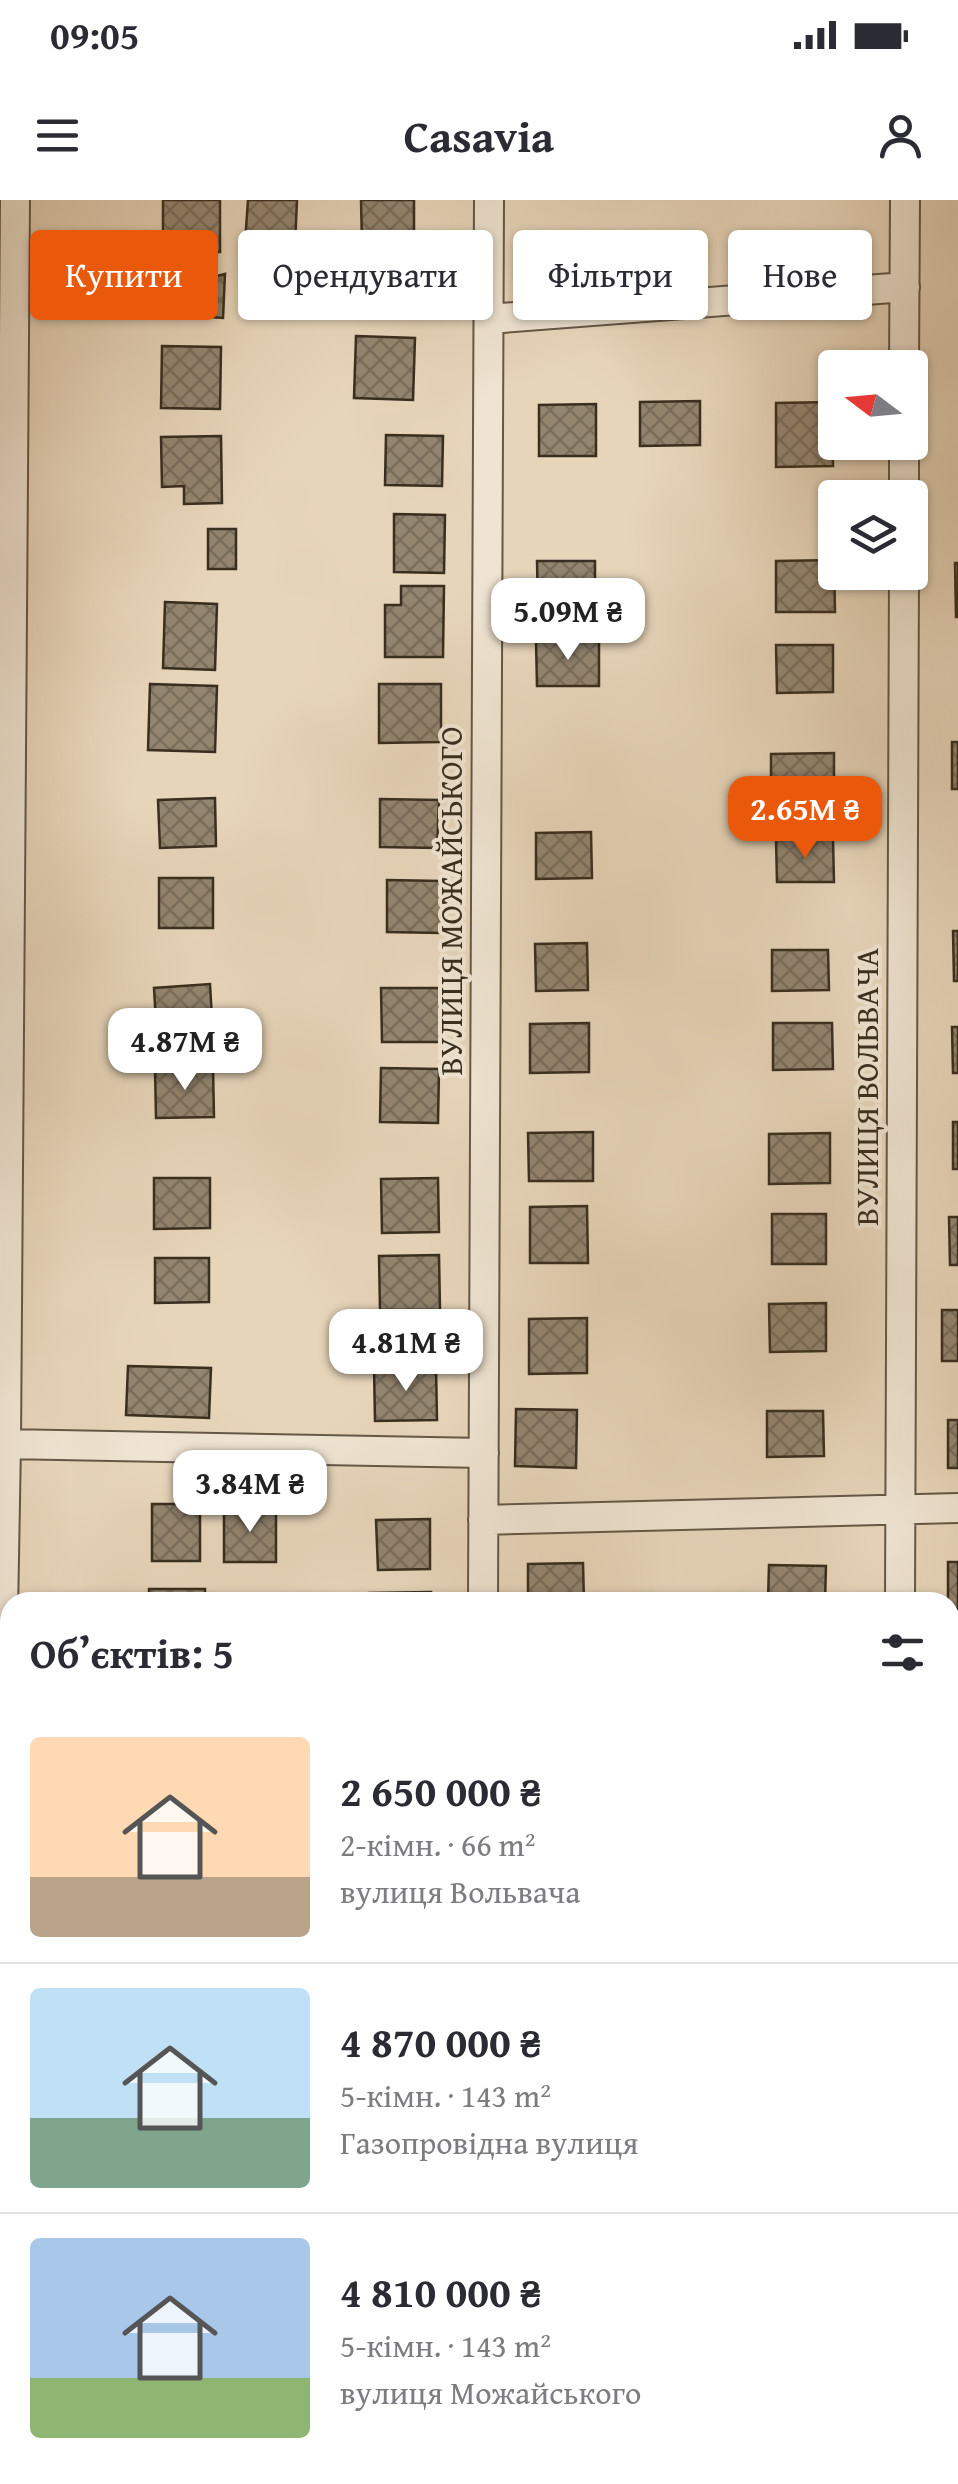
<!DOCTYPE html>
<html lang="uk">
<meta charset="utf-8">
<style>
body{margin:0;font-family:"Gentium Book Plus",serif;background:#f7f7f7;color:#2b2b33;height:100vh;display:flex;flex-direction:column;font-size:38px;white-space:nowrap}
*{box-sizing:border-box;margin:0}
p{font-size:32px;color:#7c7c81}
.icon{flex:none;width:55px;height:55px;fill:none;stroke:currentColor;stroke-width:2;stroke-linecap:round;stroke-linejoin:round}
.map{position:relative;flex:1;overflow:hidden}
.panel{position:absolute;left:0px;top:1392px;width:960px;height:892px;display:flex;flex-direction:column;background:#fff;border-radius:30px 30px 0 0;box-shadow:0 2px 8px #0004}
.panel>*{flex:none}
.top-card{position:absolute;left:30px;top:30px;width:900px;height:90px;display:flex;gap:20px}
.needle{width:65px;rotate:286deg}
.tools{position:absolute;left:818px;top:150px;display:grid;gap:20px}
.tools a{display:grid;place-items:center;width:110px;height:110px;border-radius:10px;background:#fff;box-shadow:0 2px 8px #0004;font-size:50px}
.price{position:absolute;translate:-50% -85px;padding:0 22px;border-radius:20px;background:#fff;color:#222;font-size:32px;line-height:65px;filter:drop-shadow(0 2px 5px #0008)}
.price::after{content:'';position:absolute;left:50%;top:60px;width:30px;height:22px;margin-left:-15px;background:inherit;clip-path:polygon(0 0,100% 0,50% 100%)}
.price.active{background:#ea580c;color:#fff}
ul{padding:0;list-style:none}
li{display:flex;align-items:center;gap:30px;height:250px;padding:0 30px}
li+li{border-top:2px solid #e1e1e2}
li span{display:grid;place-items:center;flex:none;width:280px;height:200px;border-radius:10px;color:#555}
li>.icon{margin-inline-start:auto}
span .icon{width:120px;height:120px;fill:#fffc;stroke-width:1}
li b{font-size:42px}
h2{display:flex;justify-content:space-between;align-items:center;height:120px;padding:0 30px;font-size:42px}
.pill{padding:0 35px;border-radius:10px;background:#fff;box-shadow:0 2px 8px #0004;font-size:35px;line-height:90px}
.pill.active{background:#ea580c;color:#fff}
.status{display:flex;justify-content:space-between;align-items:center;height:70px;padding:0 50px;background:#fff;direction:ltr}
.status svg{height:28px;fill:currentColor}
header{display:flex;justify-content:space-between;align-items:center;height:130px;padding:0 30px;background:#fff;font-size:45px;font-weight:800}
.map>svg:first-child{display:block}
.garden{fill:url(#garden-dots);stroke:#817460;stroke-width:2.5}
.building{fill:url(#building-cross-hatch);stroke:#392e1f;stroke-width:2.5}
.lines{fill:none;stroke-linecap:round;stroke-linejoin:round}
.street-casing{stroke:#645846;stroke-width:32}
.street{stroke:#efe4d2;stroke-width:28}
.labels{text-anchor:middle;stroke-width:8;stroke-linejoin:round;paint-order:stroke}
.street-label{font-size:32px;fill:#392e1f;stroke:#efe4d2}
</style>
<div class="status"><b>09:05</b><svg viewBox="0 0 49 12"><path d="M0 12V9h3v3zM5 12V6h3v6zM10 12V3h3v9zM15 12V0h3v12zM26 1h20v11H26zM47 4h2v5h-2z"/></svg></div>
<header><svg class="icon" aria-label="menu" viewBox="0 0 24 24"><path d="M4 6h16M4 12h16M4 18h16"/></svg>Casavia<svg class="icon" aria-label="person" viewBox="0 0 24 24"><circle cx="12" cy="8" r="4"/><path d="M4 21q1-7 8-7t8 7"/></svg></header>
<div class="map">
<svg width="958" height="2284" viewBox="0 0 958 2284">
<defs>
<pattern id="garden-dots" width="8" height="8" patternUnits="userSpaceOnUse" patternTransform="scale(2.5)"><rect width="8" height="8" fill="#c9b9a0"/><path d="M2 2h.1M6 6h.1" fill="none" stroke="#a49782" stroke-width="1.8" stroke-linecap="round"/></pattern>
<pattern id="building-cross-hatch" width="8" height="8" patternUnits="userSpaceOnUse" patternTransform="scale(2.5)"><rect width="8" height="8" fill="#938570"/><path d="M0 0l8 8M0 8l8-8" fill="none" stroke="#796d5b"/></pattern>
</defs>
<rect width="100%" height="100%" fill="#e7d5ba"/>
<filter id="stains"><feTurbulence type="fractalNoise" baseFrequency=".002" numOctaves="4"/><feColorMatrix values="0 0 0 0 .2 0 0 0 0 .09 0 0 0 0 .02 0 0 0 .5 -.17"/></filter>
<radialGradient id="worn" r=".72"><stop offset=".6" stop-color="#630" stop-opacity="0"/><stop offset="1" stop-color="#630" stop-opacity=".3"/></radialGradient>
<path class="garden" d="M 958,1998 L 958,2284 L 775,2284 L 781,2275 L 950,2275 L 950,2010 Z"/>
<path class="building" d="M 163,0 L 220,0 L 220,52 L 188,52 L 188,37 L 163,37 Z
M 248,0 L 297,0 L 295,46 L 245,43 Z
M 361,0 L 414,0 L 414,44 L 362,45 Z
M 225,74 L 223,118 L 193,116 L 194,82 Z
M 356,136 L 415,138 L 413,200 L 354,198 Z
M 162,146 L 221,147 L 220,209 L 161,208 Z
M 700,201 L 700,245 L 640,246 L 640,202 Z
M 832,202 L 833,266 L 776,267 L 776,203 Z
M 596,204 L 596,256 L 539,256 L 539,205 Z
M 386,235 L 443,236 L 442,286 L 385,285 Z
M 221,236 L 222,303 L 184,304 L 184,286 L 162,287 L 161,237 Z
M 394,314 L 445,315 L 444,373 L 394,372 Z
M 208,329 L 236,329 L 236,369 L 208,369 Z
M 834,360 L 835,412 L 776,412 L 776,361 Z
M 537,361 L 595,361 L 595,407 L 538,407 Z
M 955,363 L 958,363 L 958,417 L 956,417 Z
M 401,386 L 444,386 L 443,457 L 385,457 L 385,405 L 401,405 Z
M 165,402 L 217,404 L 215,470 L 163,468 Z
M 536,441 L 599,441 L 599,486 L 537,486 Z
M 776,445 L 833,445 L 833,492 L 777,493 Z
M 150,484 L 217,486 L 215,552 L 148,550 Z
M 379,484 L 441,484 L 441,542 L 379,543 Z
M 952,542 L 958,542 L 958,589 L 952,589 Z
M 834,553 L 834,597 L 771,597 L 771,554 Z
M 215,598 L 216,646 L 160,648 L 158,600 Z
M 380,599 L 439,600 L 437,648 L 380,647 Z
M 591,632 L 592,678 L 536,679 L 536,633 Z
M 776,639 L 833,639 L 834,682 L 777,682 Z
M 159,678 L 213,678 L 213,728 L 159,728 Z
M 387,680 L 442,681 L 441,733 L 387,732 Z
M 953,731 L 958,731 L 958,781 L 954,781 Z
M 587,743 L 588,790 L 536,791 L 535,744 Z
M 772,750 L 828,750 L 829,790 L 772,791 Z
M 210,784 L 213,836 L 157,840 L 154,788 Z
M 381,788 L 439,788 L 440,842 L 382,842 Z
M 589,823 L 589,872 L 530,873 L 530,824 Z
M 773,823 L 832,823 L 833,869 L 773,870 Z
M 952,827 L 958,827 L 958,873 L 953,873 Z
M 213,867 L 214,917 L 156,918 L 155,869 Z
M 381,868 L 439,869 L 438,923 L 380,922 Z
M 953,922 L 958,922 L 958,969 L 953,969 Z
M 593,932 L 593,981 L 529,981 L 528,933 Z
M 830,933 L 830,983 L 769,984 L 769,934 Z
M 154,978 L 210,978 L 210,1028 L 154,1029 Z
M 438,978 L 439,1032 L 382,1033 L 381,979 Z
M 587,1006 L 588,1063 L 530,1063 L 530,1007 Z
M 772,1014 L 826,1014 L 826,1064 L 772,1064 Z
M 949,1017 L 958,1017 L 958,1065 L 950,1065 Z
M 439,1055 L 440,1110 L 380,1110 L 379,1056 Z
M 155,1058 L 209,1058 L 209,1102 L 155,1103 Z
M 826,1103 L 826,1151 L 770,1152 L 769,1104 Z
M 942,1110 L 958,1110 L 958,1161 L 942,1161 Z
M 587,1118 L 587,1173 L 529,1174 L 529,1119 Z
M 128,1166 L 211,1168 L 209,1218 L 126,1215 Z
M 436,1166 L 437,1220 L 375,1221 L 374,1167 Z
M 516,1209 L 577,1210 L 576,1268 L 515,1266 Z
M 767,1211 L 823,1211 L 824,1256 L 767,1257 Z
M 948,1220 L 958,1220 L 958,1268 L 948,1268 Z
M 152,1304 L 200,1304 L 200,1361 L 152,1361 Z
M 276,1307 L 276,1362 L 224,1362 L 224,1308 Z
M 430,1319 L 430,1369 L 378,1370 L 376,1320 Z
M 948,1362 L 958,1362 L 958,1409 L 950,1409 L 950,1402 L 948,1402 Z
M 583,1363 L 584,1402 L 528,1402 L 528,1364 Z
M 769,1365 L 826,1366 L 825,1402 L 768,1402 Z
M 149,1389 L 205,1389 L 205,1402 L 149,1402 Z
M 431,1392 L 431,1402 L 369,1402 L 369,1393 Z
M 950,1497 L 958,1497 L 958,1545 L 950,1545 Z
M 950,1576 L 958,1576 L 958,1626 L 950,1626 Z
M 142,2275 L 199,2275 L 199,2284 L 142,2284 Z
M 361,2275 L 422,2275 L 423,2284 L 361,2284 Z
M 517,2275 L 578,2275 L 578,2284 L 517,2284 Z"/>
<g class="lines">
<g class="street-casing">
<path id="street" d="M 489,119 L 905,87
M 904,168 L 905,0
M 904,298 L 904,242
M 6,1244 L 484,1253
M 483,1320 L 958,1308
M 483,1402 L 489,0
M 900,1402 L 904,372
M 0,1585 L 6,1244 L 15,0
M 950,1975 L 958,1962
M 479,2284 L 479,2275
M 751,2284 L 757,2275"/>
</g>
<use href="#street" class="street"/>
</g>
<g class="labels">
<g class="street-label">
<text transform="translate(451 701) rotate(-90)" y="11">ВУЛИЦЯ МОЖАЙСЬКОГО</text>
<text transform="translate(867 887) rotate(-90)" y="11">ВУЛИЦЯ ВОЛЬВАЧА</text>
</g>
</g>
<rect width="100%" height="100%" filter="url(#stains)"/>
<rect width="100%" height="100%" fill="url(#worn)"/>
</svg>
<div class="tools">
<a><svg class="needle" viewBox="-14 -14 28 28"><path d="M0-13l5 13h-10z" fill="#e53935"/><path d="M0 13l5-13h-10z" fill="#7c7c81"/></svg></a>
<a><svg class="icon" aria-label="layers" viewBox="0 0 24 24"><path d="M12 4l9 5-9 5-9-5zM3 14l9 5 9-5"/></svg></a>
</div>
<b class="price" style="left:568px;top:463px">5.09M ₴</b>
<b class="price active" style="left:805px;top:661px">2.65M ₴</b>
<b class="price" style="left:185px;top:893px">4.87M ₴</b>
<b class="price" style="left:406px;top:1194px">4.81M ₴</b>
<b class="price" style="left:250px;top:1335px">3.84M ₴</b>
<div class="top-card">
<a class="pill active">Купити</a>
<a class="pill">Орендувати</a>
<a class="pill">Фільтри</a>
<a class="pill">Нове</a>
</div>
<section class="panel">
<h2>Об’єктів: 5<svg class="icon" aria-label="filters" viewBox="0 0 24 24"><path d="M4 7h16M4 17h16"/><circle cx="9" cy="7" r="2"/><circle cx="15" cy="17" r="2"/></svg></h2>
<ul>
<li><span style="background:linear-gradient(#ffd9b3 70%,#b9a48a 0)"><svg class="icon" aria-label="home" viewBox="0 0 24 24"><path d="M3 11l9-7 9 7M6 9v11h12V9"/></svg></span><div><b>2 650 000 ₴</b><p>2-кімн. · 66 m²</p><p>вулиця Вольвача</p></div></li>
<li><span style="background:linear-gradient(#bfe0f5 65%,#7fa58c 0)"><svg class="icon" aria-label="home" viewBox="0 0 24 24"><path d="M3 11l9-7 9 7M6 9v11h12V9"/></svg></span><div><b>4 870 000 ₴</b><p>5-кімн. · 143 m²</p><p>Газопровідна вулиця</p></div></li>
<li><span style="background:linear-gradient(#a9c7e8 70%,#8fb573 0)"><svg class="icon" aria-label="home" viewBox="0 0 24 24"><path d="M3 11l9-7 9 7M6 9v11h12V9"/></svg></span><div><b>4 810 000 ₴</b><p>5-кімн. · 143 m²</p><p>вулиця Можайського</p></div></li>
</ul>
</section>
</div>
